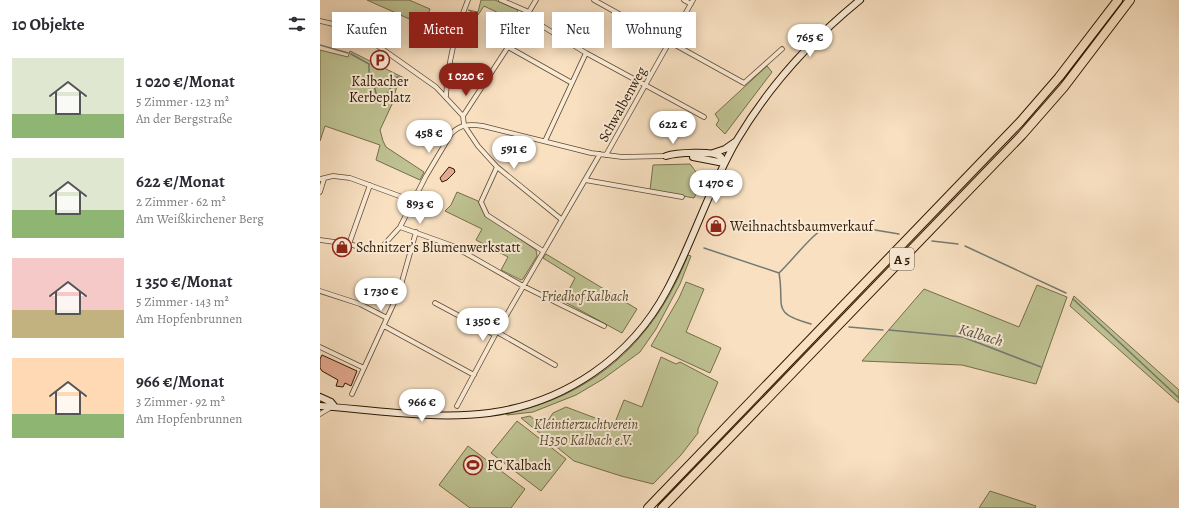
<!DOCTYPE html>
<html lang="de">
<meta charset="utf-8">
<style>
body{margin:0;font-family:Alegreya,serif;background:#f2f2f3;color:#2b2b33;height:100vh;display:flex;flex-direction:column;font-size:15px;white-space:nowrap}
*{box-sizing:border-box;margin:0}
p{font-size:13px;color:#7c7c81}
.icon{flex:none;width:22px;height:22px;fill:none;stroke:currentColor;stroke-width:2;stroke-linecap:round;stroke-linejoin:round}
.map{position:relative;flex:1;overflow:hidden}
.panel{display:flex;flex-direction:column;background:#fff;width:320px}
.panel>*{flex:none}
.banner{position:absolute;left:12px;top:12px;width:380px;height:36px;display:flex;gap:8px}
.price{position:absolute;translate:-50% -34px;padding:0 9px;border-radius:14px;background:#fff;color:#222;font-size:13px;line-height:26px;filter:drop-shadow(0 1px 2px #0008)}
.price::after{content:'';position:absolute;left:50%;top:24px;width:12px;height:9px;margin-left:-6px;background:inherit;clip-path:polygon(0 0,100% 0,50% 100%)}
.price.active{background:#8f2418;color:#fff}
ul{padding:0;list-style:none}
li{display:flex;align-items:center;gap:12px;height:100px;padding:0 12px}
li span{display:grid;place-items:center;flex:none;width:112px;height:80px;border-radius:0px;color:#555}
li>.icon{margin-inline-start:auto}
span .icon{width:48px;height:48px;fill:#fffc;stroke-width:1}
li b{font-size:17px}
h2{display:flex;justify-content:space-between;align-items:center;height:48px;padding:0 12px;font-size:17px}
.tag{padding:0 14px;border-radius:0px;background:#fff;box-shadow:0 2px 10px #0003;font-size:14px;line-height:36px}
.tag.active{background:#8f2418;color:#fff}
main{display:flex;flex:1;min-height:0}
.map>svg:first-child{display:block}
.green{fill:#bec292;stroke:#766d49}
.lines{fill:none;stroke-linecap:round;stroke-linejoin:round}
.stream{stroke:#747a71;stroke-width:1.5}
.building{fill:#e5a891;stroke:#2e1800}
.street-casing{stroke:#604a30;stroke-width:5.5}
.secondary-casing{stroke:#2e1800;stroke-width:8}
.highway-casing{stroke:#2e1800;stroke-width:10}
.street{stroke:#faebd7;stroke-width:4}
.secondary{stroke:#faebd7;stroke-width:6}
.highway{stroke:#f8e0c1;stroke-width:8}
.labels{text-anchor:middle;stroke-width:4;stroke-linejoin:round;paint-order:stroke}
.shield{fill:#faebd7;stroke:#6b5740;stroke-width:1}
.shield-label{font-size:13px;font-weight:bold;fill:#2e1800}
.poi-label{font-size:14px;fill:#2e1800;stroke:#faebd7;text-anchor:start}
.street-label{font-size:14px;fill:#2e1800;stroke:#faebd7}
.park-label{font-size:14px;font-style:italic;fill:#594b2c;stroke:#faebd7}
.water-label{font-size:15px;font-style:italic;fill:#575142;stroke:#faebd7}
</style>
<main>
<section class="panel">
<h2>10 Objekte<svg class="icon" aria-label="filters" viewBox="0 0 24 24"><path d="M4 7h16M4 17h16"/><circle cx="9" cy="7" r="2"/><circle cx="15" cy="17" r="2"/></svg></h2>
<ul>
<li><span style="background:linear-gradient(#dfe7d0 70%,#8fb573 0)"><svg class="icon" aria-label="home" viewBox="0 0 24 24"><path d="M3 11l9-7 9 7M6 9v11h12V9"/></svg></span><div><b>1 020 €/Monat</b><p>5 Zimmer · 123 m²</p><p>An der Bergstraße</p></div></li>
<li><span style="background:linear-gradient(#dfe7d0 65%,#8fb573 0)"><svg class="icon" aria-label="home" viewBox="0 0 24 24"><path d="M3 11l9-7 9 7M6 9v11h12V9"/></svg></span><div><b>622 €/Monat</b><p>2 Zimmer · 62 m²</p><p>Am Weißkirchener Berg</p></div></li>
<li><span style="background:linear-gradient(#f6c9c9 65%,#c2b280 0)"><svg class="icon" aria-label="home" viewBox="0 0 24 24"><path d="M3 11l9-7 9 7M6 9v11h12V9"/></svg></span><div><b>1 350 €/Monat</b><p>5 Zimmer · 143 m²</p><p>Am Hopfenbrunnen</p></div></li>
<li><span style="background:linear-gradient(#ffd9b3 70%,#8fb573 0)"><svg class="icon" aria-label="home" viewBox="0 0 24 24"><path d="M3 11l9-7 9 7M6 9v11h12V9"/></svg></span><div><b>966 €/Monat</b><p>3 Zimmer · 92 m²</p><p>Am Hopfenbrunnen</p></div></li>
</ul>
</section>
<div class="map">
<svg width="859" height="508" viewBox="0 0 859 508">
<rect width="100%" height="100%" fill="#f8e0c1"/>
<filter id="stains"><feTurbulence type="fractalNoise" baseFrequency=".005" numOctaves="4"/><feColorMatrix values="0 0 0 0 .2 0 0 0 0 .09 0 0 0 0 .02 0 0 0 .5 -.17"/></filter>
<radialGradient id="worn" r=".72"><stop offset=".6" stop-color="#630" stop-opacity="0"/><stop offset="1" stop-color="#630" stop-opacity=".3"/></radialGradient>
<path class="green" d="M 47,0 L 89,0 L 110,9 L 101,32 L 94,30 L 96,22 Z
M 161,0 L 175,0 L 198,10 L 193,20 L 164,6 L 158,15 L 148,10 L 158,12 Z
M 0,50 L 28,57 L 30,51 L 84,78 L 76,89 L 73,102 L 60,130 L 63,141 L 66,147 L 104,172 L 100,180 L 56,160 L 60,145 L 5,126 L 0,141 Z
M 447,66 L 452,72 L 405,134 L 396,125 L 399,120 L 395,114 Z
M 370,164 C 380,176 382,184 374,198 L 330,190 L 333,165 Z
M 137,192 L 158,201 L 166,216 L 216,250 L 217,256 L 203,279 L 201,280 L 181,270 L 188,257 L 156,240 L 162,229 L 125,211 L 131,205 Z
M 226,254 L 317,309 L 302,333 L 243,301 L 255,278 L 223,258 Z
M 368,255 L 371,256 L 360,284 L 336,329 L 320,352 L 283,379 L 256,395 L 213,412 L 187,415 L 186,414 C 275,395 335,340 368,255 Z
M 366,282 L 384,289 L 366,332 L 401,348 L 390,373 L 331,346 L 359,298 Z
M 717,285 L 747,297 L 716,384 L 642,365 L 542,361 L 604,289 L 699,327 Z
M 754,296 L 859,390 L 859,403 L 750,306 Z
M 341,357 L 356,364 L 360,362 L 398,382 L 378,429 L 378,433 L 361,455 L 333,484 L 301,476 L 254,461 L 201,418 L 210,416 L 221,425 L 225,425 L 233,413 L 246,407 L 294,425 L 304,400 L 322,407 Z
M 197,421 L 246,459 L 221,491 L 171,453 Z
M 148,446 L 205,489 L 191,508 L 150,508 L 119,485 Z
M 670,491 L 716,506 L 715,508 L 659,508 Z"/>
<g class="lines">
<path class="stream" d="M 0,45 L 28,53
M 31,54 L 49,64 L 49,73 L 54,83 L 57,99 L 60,100 C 69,95 71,86 76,77 L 83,78
M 612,241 L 638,244
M 645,246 L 746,293
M 384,248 L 459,273 C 475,258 493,231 513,223 L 579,234
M 459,273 C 465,307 450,313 491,324
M 753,299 L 859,398
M 529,327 L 563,330
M 569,330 L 643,337 L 721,367"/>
</g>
<path class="building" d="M 129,167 L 134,169 L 135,172 L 127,180 L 122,182 L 120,178 Z
M 2,355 L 37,371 L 31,386 L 25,383 L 23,387 L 16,386 L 18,380 L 2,371 L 0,368 L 0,359 Z"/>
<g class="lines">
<g class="street-casing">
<path id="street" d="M 181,0 L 209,12
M 274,0 L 424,83 L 462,49
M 364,0 L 371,4
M 206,16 L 266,53 L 384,117
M 0,21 L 34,29 L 116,87 L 143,116 L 144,125 L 158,146 L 177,167 L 241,219
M 188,47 L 252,83
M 126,96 C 128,62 135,32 148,0
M 143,116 L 188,47 L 216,0
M 225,141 L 266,53
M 286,155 L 373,0
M 177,167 L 161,202 L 167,215 L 223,251
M 0,179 L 13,176 L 30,178 L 93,201
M 265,180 L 362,197
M 0,192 L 4,179
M 80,227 L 133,246 L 203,286 L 284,326
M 0,240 L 29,244 L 50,250 L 56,250 L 61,248 L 80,227 L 106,176 L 131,134 C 140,124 150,124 163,126 L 271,153 L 302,157 L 346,156
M 29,244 L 50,185
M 0,291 L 40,304 L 67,318
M 115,303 L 175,335
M 64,326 L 154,375
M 177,332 L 235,365
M 0,347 L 44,368
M 32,394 L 79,292 L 96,232
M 137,406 L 175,335 L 280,154
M 0,414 L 10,408"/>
</g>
<g class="secondary-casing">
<path id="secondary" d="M 393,153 L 405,149 L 415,142
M 346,156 C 355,153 394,150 401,157 L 404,163
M 373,157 L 404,163
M 0,397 L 11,402 L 15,407
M 0,406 C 53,410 116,420 169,413 C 244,403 311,358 347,290 C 373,242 389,188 417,140 C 449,86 491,40 540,0"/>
</g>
<g class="highway-casing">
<path id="highway" d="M 328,508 L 700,122 L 739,77 L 798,0
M 342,508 L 702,135 L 744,87 L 810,0"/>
</g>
<use href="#street" class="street"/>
<use href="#secondary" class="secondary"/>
<use href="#highway" class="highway"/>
</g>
<defs>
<g id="parking-ring" transform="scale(1)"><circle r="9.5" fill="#faebd7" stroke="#8f2418" stroke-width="1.5"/><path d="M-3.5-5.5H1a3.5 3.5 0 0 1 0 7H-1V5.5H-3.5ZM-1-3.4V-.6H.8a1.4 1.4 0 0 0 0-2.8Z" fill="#8f2418"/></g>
<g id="shop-ring" transform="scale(1)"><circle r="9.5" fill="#faebd7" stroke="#8f2418" stroke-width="1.5"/><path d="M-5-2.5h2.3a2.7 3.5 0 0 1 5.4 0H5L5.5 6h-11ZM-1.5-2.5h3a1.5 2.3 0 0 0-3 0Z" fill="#8f2418"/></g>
<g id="stadium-ring" transform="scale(1)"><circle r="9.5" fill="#faebd7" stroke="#8f2418" stroke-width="1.5"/><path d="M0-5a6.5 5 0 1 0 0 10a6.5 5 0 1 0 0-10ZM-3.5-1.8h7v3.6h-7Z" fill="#8f2418"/></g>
</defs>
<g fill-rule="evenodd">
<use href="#parking-ring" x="60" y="60"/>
<use href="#shop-ring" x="396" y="226"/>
<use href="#shop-ring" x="22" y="247"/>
<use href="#stadium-ring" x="153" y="465"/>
</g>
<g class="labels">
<rect class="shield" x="570" y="248" width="24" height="22" rx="3"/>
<g class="shield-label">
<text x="582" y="264">A 5</text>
</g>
<g class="poi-label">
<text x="60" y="86" text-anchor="middle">Kalbacher<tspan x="60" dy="16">Kerbeplatz</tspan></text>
<text x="410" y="231">Weihnachtsbaumverkauf</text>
<text x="36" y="252">Schnitzer’s Blumenwerkstatt</text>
<text x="167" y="470">FC Kalbach</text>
</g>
<g class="street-label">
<text transform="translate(302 104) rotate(-61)" y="5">Schwalbenweg</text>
</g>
<g class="park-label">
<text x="265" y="301">Friedhof Kalbach</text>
<text x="266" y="429">Kleintierzuchtverein<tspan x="266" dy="16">H350 Kalbach e.V.</tspan></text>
</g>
<g class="water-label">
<text transform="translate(661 335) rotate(17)" y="5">Kalbach</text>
</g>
</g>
<rect width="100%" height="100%" filter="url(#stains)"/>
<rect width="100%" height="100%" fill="url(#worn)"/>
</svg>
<b class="price" style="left:490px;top:58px">765 €</b>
<b class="price active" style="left:146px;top:97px">1 020 €</b>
<b class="price" style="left:353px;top:145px">622 €</b>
<b class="price" style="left:109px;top:154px">458 €</b>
<b class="price" style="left:194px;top:170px">591 €</b>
<b class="price" style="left:396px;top:204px">1 470 €</b>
<b class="price" style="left:100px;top:225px">893 €</b>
<b class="price" style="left:61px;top:312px">1 730 €</b>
<b class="price" style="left:163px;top:342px">1 350 €</b>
<b class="price" style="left:102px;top:423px">966 €</b>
<div class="banner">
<a class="tag">Kaufen</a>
<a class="tag active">Mieten</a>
<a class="tag">Filter</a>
<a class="tag">Neu</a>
<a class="tag">Wohnung</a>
</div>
</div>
</main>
